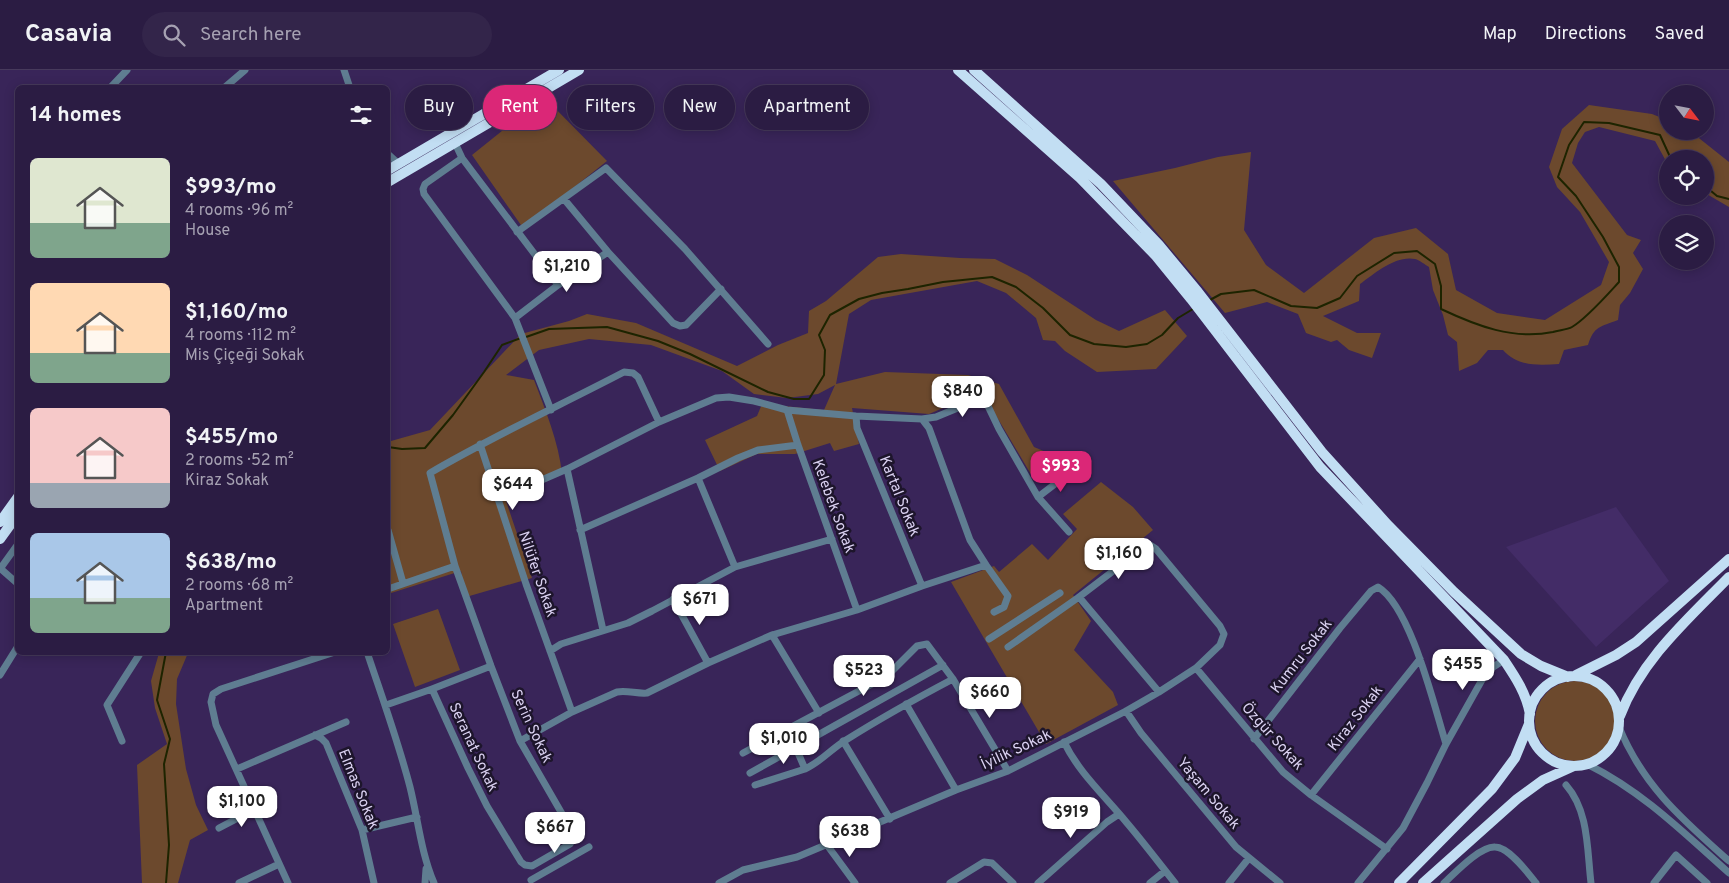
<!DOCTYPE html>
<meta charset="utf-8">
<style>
body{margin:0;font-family:Overpass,sans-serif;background:#33254a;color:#f1f3f6;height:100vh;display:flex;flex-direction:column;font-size:19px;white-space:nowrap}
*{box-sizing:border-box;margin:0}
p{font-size:16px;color:#a6a1b2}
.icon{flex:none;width:28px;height:28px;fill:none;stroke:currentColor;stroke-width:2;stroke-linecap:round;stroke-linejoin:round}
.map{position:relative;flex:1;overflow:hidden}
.panel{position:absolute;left:15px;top:15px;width:375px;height:570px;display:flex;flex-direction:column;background:#2b1c43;border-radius:8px;box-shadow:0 2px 12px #0003,0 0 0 1px #473a5c}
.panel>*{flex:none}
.hud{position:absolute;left:405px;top:15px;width:475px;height:45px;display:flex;gap:10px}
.needle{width:32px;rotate:122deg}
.buttons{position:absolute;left:1659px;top:15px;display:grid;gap:10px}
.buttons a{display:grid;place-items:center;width:55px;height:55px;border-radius:50%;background:#2b1c43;box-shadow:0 2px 12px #0003,0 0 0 1px #473a5c;font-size:25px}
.price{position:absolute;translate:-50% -42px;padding:0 11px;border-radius:10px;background:#fff;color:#222;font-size:16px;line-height:32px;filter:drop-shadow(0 1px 2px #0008)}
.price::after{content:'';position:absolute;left:50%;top:30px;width:15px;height:11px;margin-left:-8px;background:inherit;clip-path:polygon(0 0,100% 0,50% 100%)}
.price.on{background:#db2777;color:#fff}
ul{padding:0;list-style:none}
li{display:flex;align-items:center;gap:15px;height:125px;padding:0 15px}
li span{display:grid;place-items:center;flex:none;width:140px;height:100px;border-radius:8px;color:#555}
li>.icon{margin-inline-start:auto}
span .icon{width:60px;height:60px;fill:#fffc;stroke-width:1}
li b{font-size:21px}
h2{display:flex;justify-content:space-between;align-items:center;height:60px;padding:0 15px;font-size:21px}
.pill{padding:0 18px;border-radius:22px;background:#2b1c43;box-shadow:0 2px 12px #0003,0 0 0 1px #473a5c;font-size:18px;line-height:45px}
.pill.on{background:#db2777;color:#fff}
header{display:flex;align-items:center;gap:30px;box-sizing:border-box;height:70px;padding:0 25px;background:#2b1c43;border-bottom:1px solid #473a5c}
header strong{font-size:24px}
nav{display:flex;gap:28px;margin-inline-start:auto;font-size:18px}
.search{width:350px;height:45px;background:#33254a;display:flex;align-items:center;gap:12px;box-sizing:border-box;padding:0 18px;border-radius:28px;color:#a6a1b2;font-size:19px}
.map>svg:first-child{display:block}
.built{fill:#432c67}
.green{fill:#6c492d}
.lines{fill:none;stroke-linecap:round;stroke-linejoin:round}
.stream{stroke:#1d2400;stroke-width:2}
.minor{stroke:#5f7d91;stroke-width:7}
.highway{stroke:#c2def3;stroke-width:10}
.labels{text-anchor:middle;stroke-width:5;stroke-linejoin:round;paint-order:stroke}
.street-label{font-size:15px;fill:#dad1f1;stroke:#1d152b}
</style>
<header>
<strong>Casavia</strong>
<div class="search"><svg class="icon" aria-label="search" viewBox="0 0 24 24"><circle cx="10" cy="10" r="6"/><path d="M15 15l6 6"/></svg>Search here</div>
<nav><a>Map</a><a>Directions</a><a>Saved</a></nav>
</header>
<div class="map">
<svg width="1729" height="813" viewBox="0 0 1729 813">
<rect width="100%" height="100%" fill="#392559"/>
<path class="built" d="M 1616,437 L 1669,511 L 1596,577 L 1506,477 Z"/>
<path class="green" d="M 544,27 L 607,91 L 523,158 L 472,85 Z
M 1589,35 L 1652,44 L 1667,50 L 1668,61 L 1690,61 L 1729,92 L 1729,137 L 1705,123 L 1705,89 L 1668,89 L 1667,93 L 1655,71 L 1599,57 L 1585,62 L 1578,73 L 1572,93 L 1627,165 L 1641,170 L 1633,183 L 1643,199 L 1630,223 L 1620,235 L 1618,250 C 1600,257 1594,256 1588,275 L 1564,280 L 1559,294 C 1539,295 1518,297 1503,280 L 1488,280 L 1477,293 L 1459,301 L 1457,272 L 1448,265 L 1443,245 L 1433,220 L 1429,197 C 1425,195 1420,190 1415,189 C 1396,185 1375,203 1360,214 L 1359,231 L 1323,246 L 1357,263 L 1381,263 L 1372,288 L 1349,280 L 1337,270 L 1331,272 L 1306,263 L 1298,244 L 1267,232 L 1225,243 L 1113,111 L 1175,98 L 1218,87 L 1251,82 L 1244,160 L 1266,195 L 1304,223 L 1374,168 L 1416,158 L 1448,184 L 1456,220 L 1497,243 L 1545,250 L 1601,215 L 1609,192 L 1580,142 L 1557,117 L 1549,97 L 1562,59 Z
M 901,184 L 960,188 L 995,189 L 1027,205 L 1096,250 L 1119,261 L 1165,240 L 1187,266 L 1156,299 L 1097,302 L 1065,281 L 1055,271 L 1043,270 L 1036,248 L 1006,223 L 977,211 L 871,230 L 849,244 L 836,314 L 885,302 L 968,305 L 999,314 L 1034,377 L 1058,387 L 1032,406 L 985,327 L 962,330 L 929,344 L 852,338 L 859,374 L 834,381 L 830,373 L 795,384 L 757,384 L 720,401 L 705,370 L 757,346 L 762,334 L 824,340 L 835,315 L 818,324 L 787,328 L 754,324 L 722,301 L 651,275 L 589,269 L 539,280 L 506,305 L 534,310 C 545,339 559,373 562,404 L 506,431 L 532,508 L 466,527 L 461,501 L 388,524 L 388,370 L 391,371 L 430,360 L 521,264 L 569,251 L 587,244 L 636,253 L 737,296 L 778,275 L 808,263 L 809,241 L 826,231 L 878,187 Z
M 1101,412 L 1133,437 L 1153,460 L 1073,525 L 1091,551 L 1074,580 L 1113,622 L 1118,635 L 1046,674 L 951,512 L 994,496 L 999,502 L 1032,474 L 1048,490 L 1077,459 L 1063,444 Z
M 438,539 L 460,600 L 415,617 L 393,554 Z
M 159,583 L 188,583 L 177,609 L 176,634 L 186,699 L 196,735 L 208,760 L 190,770 L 178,813 L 142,813 L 137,695 L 167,674 L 155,638 L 151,611 Z
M1535 651a40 40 0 1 1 80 0a40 40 0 1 1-80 0Z"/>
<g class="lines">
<path class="stream" d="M 1705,116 L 1717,126 L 1729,129
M 1208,231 L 1221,224 L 1254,220 L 1291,236 L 1317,238 L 1340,228 L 1357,206 L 1394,183 L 1417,181 L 1435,194 L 1441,216 L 1441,239 C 1477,256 1513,270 1553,262 C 1558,260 1567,260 1572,257 C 1587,248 1607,225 1619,212 L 1619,197 L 1603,167 L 1576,126 L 1558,107 L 1569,75 L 1584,52 L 1609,53 L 1660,65 L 1671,89
M 526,267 L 549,259 L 607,257 L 658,271 L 690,284 L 768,322 L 794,329 L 809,329 L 824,305 L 825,280 L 819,265 L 830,245 L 859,229 L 882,223 L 908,219 L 943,212 L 992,207 L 1016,217 L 1043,238 L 1070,265 L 1094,274 L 1126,277 L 1147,274 L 1162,265 L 1178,248 L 1193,239
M 388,377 L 402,379 L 425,378 L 453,345 L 484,302 L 502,275 L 521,268
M 166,582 L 157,630 L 170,669 L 164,694 L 169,775 L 166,813"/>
<path class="minor" d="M 344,0 L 350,18
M 110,18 L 127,0
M 224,18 L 245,0
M 455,73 L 462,88 L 558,215
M 388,84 L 399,94
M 462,88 L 425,114 L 423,119 L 424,124 L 515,248 L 551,340
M 564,129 L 608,182 L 673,253 L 680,256 L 686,255 L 721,219
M 517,162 L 606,98 L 685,179 L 768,274
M 515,248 L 558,215 L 608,182
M 787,340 L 798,375 L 857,540
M 856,346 L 857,358 L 922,516
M 922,349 L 936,347 L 977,330 L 987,334 L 999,359 L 1038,427 L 1069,462
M 480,374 L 526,514 L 572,642
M 567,399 L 603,560
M 698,408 L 735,497
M 1038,427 L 1072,401
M 498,429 L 567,399 L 659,352 L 716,328 L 729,327 L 754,331 L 787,340 L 856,346 L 922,349 L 929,358 L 970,470 L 986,495 L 922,516 L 857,540 L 772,565 L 708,593 L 647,623 C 637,624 627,620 617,622 L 572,642 L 520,671
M 388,460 L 403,513
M 580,460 L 698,408 L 738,388 L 758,380 L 798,375
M 986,495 L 1008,526 L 1004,537 L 994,542
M 0,498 L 18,514
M 0,499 L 18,474
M 388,519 L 455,496
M 1079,527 L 1159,622
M 673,529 L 708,593
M 772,565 L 819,643
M 989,569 L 1060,523
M 550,581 L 561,574 L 628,553 L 652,541 L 735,497 L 832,469
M 367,582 C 382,627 398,671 410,717 C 418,749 421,783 434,813
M 1196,598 L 1283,702 L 1311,725 L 1387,779
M 0,605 L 18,576
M 432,619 L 468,698 L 487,736 L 521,792 L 525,795 L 532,796 L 570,774 L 574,767 L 572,761 L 520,671 L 491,596 L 455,496 L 430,403 C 493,366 559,336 624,302 L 633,303 L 638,307 L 659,352
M 906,634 L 956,720
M 386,635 L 432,619 L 491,596
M 1126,641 L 1141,663 L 1236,777 L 1280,813
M 1619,657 C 1643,716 1683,750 1729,791
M 315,665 L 321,668 L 326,673 L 362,760 L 374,813
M 1254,669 L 1340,558 L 1371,521 L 1378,517 C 1411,537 1434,636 1446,674
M 122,671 L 107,635 L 141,582
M 843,671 L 890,749
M 1064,672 C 1079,703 1105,726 1127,753 C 1144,773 1159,793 1175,813
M 796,678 L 805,699 C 822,691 831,679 846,670 C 881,648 917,628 953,609
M 743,683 L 887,606 L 917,576 L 927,574 L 953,609 L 1008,701
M 1587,694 C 1642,721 1684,763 1729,803
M 237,699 L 346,652
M 750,703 L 943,595
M 755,715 L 805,699
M 1566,715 C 1589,741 1587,780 1591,813
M 1311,725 L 1420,589
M 219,758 L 255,739
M 362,760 L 417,747
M 827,775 L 855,813
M 531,810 L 589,777
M 239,813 L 279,794
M 288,813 L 216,655 L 211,632 L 213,624 L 221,619 L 335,582
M 425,813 L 426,799
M 719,813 L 743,800 L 797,787 L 956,720 L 1008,701 L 1126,641 L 1159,622 L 1196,598 L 1220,575 L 1224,564 L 1220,556 L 1156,479 L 1150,475 L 1146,476 L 1079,527 L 1008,577
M 950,813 L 984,792 L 992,793 L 1013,813
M 1038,813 L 1107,752 L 1119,744
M 1150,813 L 1165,801
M 1229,813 L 1249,788
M 1358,813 L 1403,758 L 1427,713 L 1446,674 L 1487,601 L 1504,590
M 1444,813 C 1455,803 1480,776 1495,777 C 1509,777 1528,803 1536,813
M 1654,813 L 1676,785 L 1707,813"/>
<path class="highway" d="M 958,0 L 1080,108 L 1156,186 L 1191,229 L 1320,397 L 1504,590 C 1516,608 1526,623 1530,644
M 974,0 L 1101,114 L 1159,175 L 1198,222 L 1322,382 L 1388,455 L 1454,522 L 1521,584 L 1541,596 L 1568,607
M 388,100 L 559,0
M 388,112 L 579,0
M 0,452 L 18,427
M 0,469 L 18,444
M 1576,605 L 1616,585 L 1636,572 L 1729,489
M1529 651a45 45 0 1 1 90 0a45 45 0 1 1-90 0Z
M 1620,646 C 1641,590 1688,549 1729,507
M 1399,813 L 1492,719 L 1515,688 L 1529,654
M 1423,813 L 1517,729 L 1543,710 L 1574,696"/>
</g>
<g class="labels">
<g class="street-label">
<text transform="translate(900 426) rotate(68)" y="5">Kartal Sokak</text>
<text transform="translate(834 436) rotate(70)" y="5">Kelebek Sokak</text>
<text transform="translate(538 504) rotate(71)" y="5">Nilüfer Sokak</text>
<text transform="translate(1301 586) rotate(-52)" y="5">Kumru Sokak</text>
<text transform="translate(1355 648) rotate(-52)" y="5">Kiraz Sokak</text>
<text transform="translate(532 656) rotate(65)" y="5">Serin Sokak</text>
<text transform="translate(1273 666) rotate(48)" y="5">Özgür Sokak</text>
<text transform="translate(474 677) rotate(65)" y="5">Seranat Sokak</text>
<text transform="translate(1016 679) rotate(-25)" y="5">İyilik Sokak</text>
<text transform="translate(359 719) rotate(68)" y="5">Elmas Sokak</text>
<text transform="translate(1209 723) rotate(50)" y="5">Yaşam Sokak</text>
</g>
</g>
</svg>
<div class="buttons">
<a><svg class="needle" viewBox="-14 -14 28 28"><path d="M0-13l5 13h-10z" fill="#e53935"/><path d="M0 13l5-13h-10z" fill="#a6a1b2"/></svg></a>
<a><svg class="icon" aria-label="locate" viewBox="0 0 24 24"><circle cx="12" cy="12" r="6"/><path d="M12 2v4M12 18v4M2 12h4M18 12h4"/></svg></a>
<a><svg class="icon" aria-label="layers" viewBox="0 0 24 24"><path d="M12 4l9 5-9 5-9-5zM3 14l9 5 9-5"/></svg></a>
</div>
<b class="price" style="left:567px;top:223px">$1,210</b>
<b class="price" style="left:963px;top:348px">$840</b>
<b class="price on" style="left:1061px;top:423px">$993</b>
<b class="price" style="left:513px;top:441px">$644</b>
<b class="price" style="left:1119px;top:510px">$1,160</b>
<b class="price" style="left:700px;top:556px">$671</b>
<b class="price" style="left:1463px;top:621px">$455</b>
<b class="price" style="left:864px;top:627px">$523</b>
<b class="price" style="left:990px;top:649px">$660</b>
<b class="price" style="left:784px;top:695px">$1,010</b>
<b class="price" style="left:242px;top:758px">$1,100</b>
<b class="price" style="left:1071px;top:769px">$919</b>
<b class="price" style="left:555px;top:784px">$667</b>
<b class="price" style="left:850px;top:788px">$638</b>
<div class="hud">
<a class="pill">Buy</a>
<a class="pill on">Rent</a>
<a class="pill">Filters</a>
<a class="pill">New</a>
<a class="pill">Apartment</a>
</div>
<section class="panel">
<h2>14 homes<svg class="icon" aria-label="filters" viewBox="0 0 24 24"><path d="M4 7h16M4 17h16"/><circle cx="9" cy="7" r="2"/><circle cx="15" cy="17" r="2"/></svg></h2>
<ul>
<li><span style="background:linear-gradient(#dfe7d0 65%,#7fa58c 0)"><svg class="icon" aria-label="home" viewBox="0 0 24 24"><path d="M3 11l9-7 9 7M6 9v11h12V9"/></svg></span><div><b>$993/mo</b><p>4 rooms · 96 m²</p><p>House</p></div></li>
<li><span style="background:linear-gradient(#ffd9b3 70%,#7fa58c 0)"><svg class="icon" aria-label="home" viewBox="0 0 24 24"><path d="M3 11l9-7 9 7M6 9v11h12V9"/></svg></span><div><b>$1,160/mo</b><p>4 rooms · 112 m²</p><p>Mis Çiçeği Sokak</p></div></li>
<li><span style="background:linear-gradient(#f6c9c9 75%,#9aa5b1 0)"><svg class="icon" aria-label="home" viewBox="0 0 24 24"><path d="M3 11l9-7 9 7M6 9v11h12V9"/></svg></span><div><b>$455/mo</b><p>2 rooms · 52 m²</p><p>Kiraz Sokak</p></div></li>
<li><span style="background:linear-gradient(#a9c7e8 65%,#7fa58c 0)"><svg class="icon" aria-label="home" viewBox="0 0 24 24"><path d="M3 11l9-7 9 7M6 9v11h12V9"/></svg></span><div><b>$638/mo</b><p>2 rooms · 68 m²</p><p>Apartment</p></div></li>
</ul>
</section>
</div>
